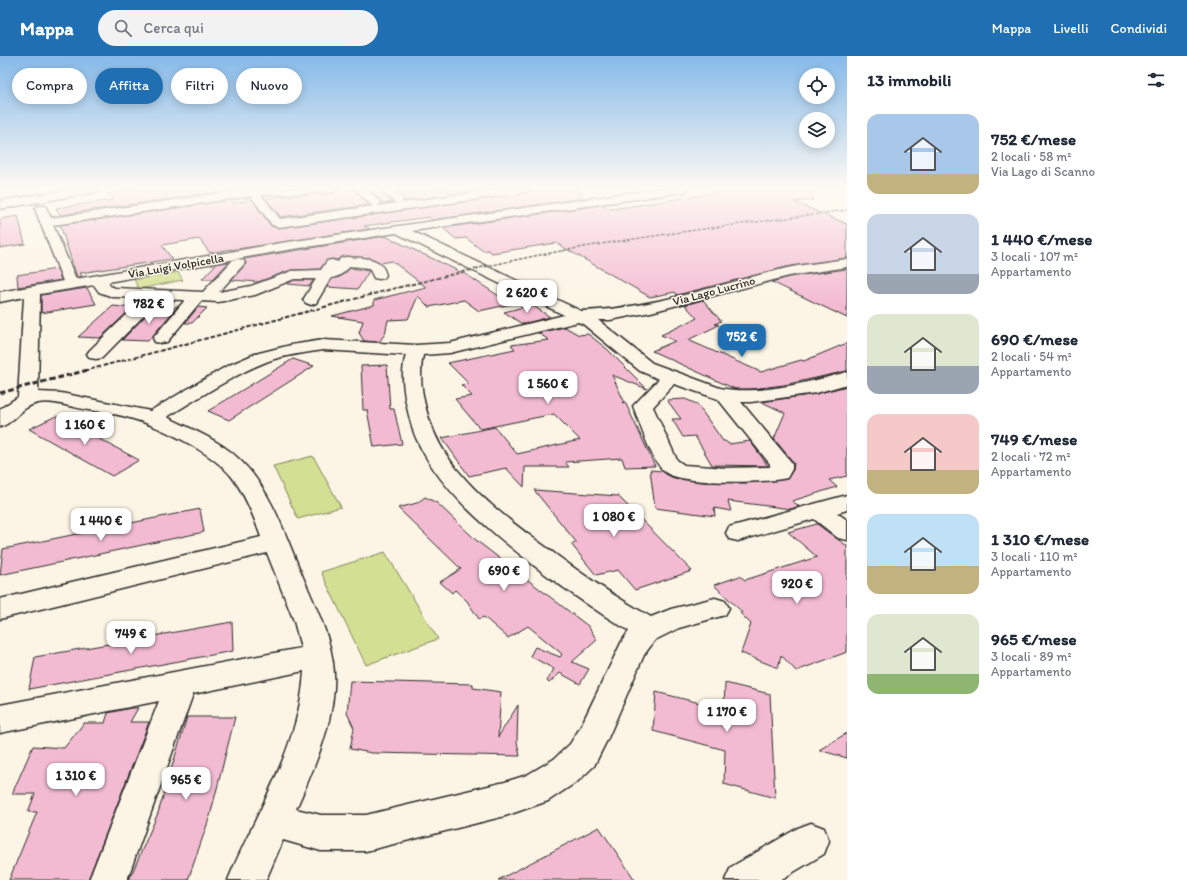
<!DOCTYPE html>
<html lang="it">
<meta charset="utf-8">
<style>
body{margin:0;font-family:Itim,sans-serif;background:#f2f2f3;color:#1f2937;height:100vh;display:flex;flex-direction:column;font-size:15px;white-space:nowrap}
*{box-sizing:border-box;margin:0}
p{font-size:13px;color:#747a83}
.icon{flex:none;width:22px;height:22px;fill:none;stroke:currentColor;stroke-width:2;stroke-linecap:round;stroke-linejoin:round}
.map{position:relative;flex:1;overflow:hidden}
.details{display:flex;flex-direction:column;background:#fff;width:340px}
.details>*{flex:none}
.top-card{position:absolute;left:12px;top:12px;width:380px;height:36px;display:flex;gap:8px}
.buttons{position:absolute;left:799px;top:12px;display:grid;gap:8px}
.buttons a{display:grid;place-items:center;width:36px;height:36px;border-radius:50%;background:#fff;box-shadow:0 2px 10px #0003;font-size:20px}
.price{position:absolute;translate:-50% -34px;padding:0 9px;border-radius:8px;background:#fff;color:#222;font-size:13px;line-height:26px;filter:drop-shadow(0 1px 2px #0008)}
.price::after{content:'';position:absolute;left:50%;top:24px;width:12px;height:9px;margin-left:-6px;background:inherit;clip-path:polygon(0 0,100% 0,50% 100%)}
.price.active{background:#1f6fb2;color:#fff}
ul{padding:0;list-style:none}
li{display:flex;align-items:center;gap:12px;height:100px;padding:0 20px}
li span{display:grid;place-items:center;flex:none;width:112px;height:80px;border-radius:12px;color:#555}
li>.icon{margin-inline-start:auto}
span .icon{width:48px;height:48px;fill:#fffc;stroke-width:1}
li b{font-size:17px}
h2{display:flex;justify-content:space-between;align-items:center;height:48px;padding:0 20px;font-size:17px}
.chip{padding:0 14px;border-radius:18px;background:#fff;box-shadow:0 2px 10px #0003;font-size:14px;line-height:36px}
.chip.active{background:#1f6fb2;color:#fff}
header{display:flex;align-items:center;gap:24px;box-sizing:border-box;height:56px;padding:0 20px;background:#1f6fb2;color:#fff}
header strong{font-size:19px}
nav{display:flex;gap:22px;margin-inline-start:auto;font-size:14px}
.search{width:280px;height:36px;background:#f2f2f3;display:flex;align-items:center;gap:10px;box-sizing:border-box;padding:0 14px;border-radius:22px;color:#747a83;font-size:15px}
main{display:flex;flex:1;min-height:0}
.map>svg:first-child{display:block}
.green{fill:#d3df92;stroke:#7f855e}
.building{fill:#f3bbd2;stroke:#2b2b2b}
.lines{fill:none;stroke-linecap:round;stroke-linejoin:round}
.minor-casing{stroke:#2b2b2b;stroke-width:3}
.minor{fill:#fcf5e5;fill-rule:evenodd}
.rail-far2{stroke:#2b2b2b;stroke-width:1.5;stroke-dasharray:3.5 1.5;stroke-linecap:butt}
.rail-far1{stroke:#2b2b2b;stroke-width:2;stroke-dasharray:4.5 2;stroke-linecap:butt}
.rail{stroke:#2b2b2b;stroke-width:3;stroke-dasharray:5.5 3;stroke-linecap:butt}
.labels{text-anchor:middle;stroke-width:3;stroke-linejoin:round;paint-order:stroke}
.far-street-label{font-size:12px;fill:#2b2b2b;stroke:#fcf5e5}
</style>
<header>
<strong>Mappa</strong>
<div class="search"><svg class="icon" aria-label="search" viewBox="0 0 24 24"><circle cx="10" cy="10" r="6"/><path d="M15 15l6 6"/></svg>Cerca qui</div>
<nav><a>Mappa</a><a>Livelli</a><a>Condividi</a></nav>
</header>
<main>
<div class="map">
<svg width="847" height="824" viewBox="0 0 847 824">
<rect width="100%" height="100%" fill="#fcf5e5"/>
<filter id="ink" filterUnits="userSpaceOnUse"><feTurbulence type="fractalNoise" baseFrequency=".025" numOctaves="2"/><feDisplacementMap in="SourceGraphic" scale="8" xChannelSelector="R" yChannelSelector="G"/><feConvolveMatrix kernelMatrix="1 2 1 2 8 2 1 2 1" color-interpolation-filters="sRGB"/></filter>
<g filter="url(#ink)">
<path class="green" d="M 178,216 L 183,224 L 139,233 L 134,224 Z
M 313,400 L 341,451 L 298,463 L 273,410 Z
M 385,496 L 438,583 L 366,609 L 321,516 Z"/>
<path class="building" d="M 136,133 L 216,133 L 216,136 L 60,159 L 56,152 L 114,144 L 108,138 Z
M 340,133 L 354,133 L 369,149 L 281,161 L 266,143 L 296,139 L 333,138 Z
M 370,133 L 380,133 L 392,146 L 382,148 Z
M 396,133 L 465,133 L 469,136 L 405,145 Z
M 533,133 L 580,133 L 580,139 L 585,142 L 432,164 L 429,161 L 364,170 L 370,173 L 230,194 L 231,193 L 210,197 L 199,183 L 162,189 L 172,203 L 80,217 L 82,220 L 77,221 L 60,169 L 231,144 L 233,147 L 252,144 L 271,170 L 279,172 L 527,137 Z
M 741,133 L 812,133 L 813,144 L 794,146 L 847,168 L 847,202 L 787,211 L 677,239 L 675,236 L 650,241 L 556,187 L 492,197 L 488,194 L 483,195 L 466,182 L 456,183 L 443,172 L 601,149 L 612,153 Z
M 18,160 L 25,188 L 0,192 L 0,163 Z
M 385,180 L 467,219 L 511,248 L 479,255 L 464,244 L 429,251 L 418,240 L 408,263 L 388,264 L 385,278 L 379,286 L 364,285 L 359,277 L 363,265 L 332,260 L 374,249 L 374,244 L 426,231 L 392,205 L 381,207 L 371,202 L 346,200 L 341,201 L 337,204 L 332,203 L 327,204 L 320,213 L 291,214 L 258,226 L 231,224 L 246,208 L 244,203 Z
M 229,206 L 213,223 L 202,223 L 216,208 Z
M 351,212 L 369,215 L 358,233 L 327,231 L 332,223 L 340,221 Z
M 57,213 L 61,224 L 18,231 L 17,219 Z
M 847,213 L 847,262 L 772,226 L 789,221 Z
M 294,224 L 313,224 L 310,230 L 287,228 Z
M 87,232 L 96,248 L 41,257 L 41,239 Z
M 703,244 L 721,265 L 715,268 L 719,269 L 688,284 L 761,316 L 801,304 L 804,305 L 847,287 L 847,315 L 784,329 L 751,333 L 735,333 L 652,295 L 675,285 L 661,279 L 697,262 L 685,249 Z
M 532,249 L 550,261 L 522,268 L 504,256 Z
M 113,250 L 132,252 L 100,282 L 78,281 Z
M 176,250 L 178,250 L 148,285 L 122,284 L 152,253 L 172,254 Z
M 198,251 L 207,252 L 192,267 L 185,267 Z
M 565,271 L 579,279 L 588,278 L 607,293 L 647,333 L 612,319 L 624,345 L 622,347 L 625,346 L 655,410 L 625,411 L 622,402 L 565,406 L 569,411 L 525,411 L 524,431 L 506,412 L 469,420 L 442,382 L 495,371 L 517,398 L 580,384 L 554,358 L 480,373 L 455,343 L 472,340 L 461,329 L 469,328 L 448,307 L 515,293 L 511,289 L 549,284 L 538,277 Z
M 293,303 L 314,310 L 229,364 L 208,355 Z
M 387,309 L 390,353 L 394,353 L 402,388 L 374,391 L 367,354 L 363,354 L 361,310 Z
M 847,330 L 847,420 L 829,424 L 837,431 L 792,445 L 799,450 L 791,453 L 728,445 L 731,455 L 714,452 L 715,460 L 655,452 L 650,414 L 662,415 L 673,422 L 705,426 L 744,427 L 787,423 L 793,414 L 794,407 L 774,383 L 785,357 L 762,346 L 816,338 Z
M 685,343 L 697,348 L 723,385 L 725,385 L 729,388 L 750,385 L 768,410 L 712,409 L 695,380 L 683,381 L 672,363 L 681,363 L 667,344 Z
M 56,360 L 139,404 L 112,420 L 29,373 Z
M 534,434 L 618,440 L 692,515 L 635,534 L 618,514 L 596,519 L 571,488 L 577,487 Z
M 425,441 L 437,447 L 477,485 L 588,570 L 597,584 L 572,606 L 589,613 L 580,628 L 560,617 L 549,627 L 547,625 L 554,613 L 530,600 L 535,591 L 560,601 L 562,598 L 528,570 L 508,582 L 484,561 L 479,563 L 467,545 L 455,534 L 452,537 L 440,526 L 461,513 L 398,452 L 417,447 Z
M 200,453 L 204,476 L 0,519 L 3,493 Z
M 817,468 L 847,490 L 847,596 L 796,615 L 781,599 L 778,612 L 741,597 L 751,568 L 740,557 L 742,556 L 714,529 L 740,520 L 745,524 L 817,501 L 788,476 Z
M 232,566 L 233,595 L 29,633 L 35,601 Z
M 350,625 L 473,628 L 473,632 L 501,636 L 498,681 L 518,649 L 517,686 L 520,700 L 372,697 L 350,693 L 354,672 L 347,657 Z
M 725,627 L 770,638 L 775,742 L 724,728 L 725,694 L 653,675 L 656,636 L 724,653 Z
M 131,652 L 138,652 L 130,666 L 149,666 L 88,824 L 9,824 L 37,756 L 28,756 L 35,738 L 12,738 L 33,690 L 64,692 L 84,667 L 105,667 L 108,657 Z
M 187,661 L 235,661 L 210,760 L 188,824 L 129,824 L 158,757 Z
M 847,677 L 847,702 L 819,694 Z
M 599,771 L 635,824 L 498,824 Z"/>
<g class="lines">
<g class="minor-casing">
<path id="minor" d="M 73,133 L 101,133 L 96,136 L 0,153 L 0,145 Z
M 250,133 L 338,133 L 333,136 L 261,139 L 280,163 L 374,150 L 371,149 L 355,133 L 367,133 L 381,147 L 377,150 L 397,147 L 394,146 L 381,133 L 393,133 L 404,144 L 400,147 L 499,133 L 532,133 L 527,136 L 279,171 L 272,169 L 251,140 L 53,169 L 76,223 L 281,187 L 656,133 L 689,133 L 684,136 L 412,175 L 581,255 C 651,253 719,228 787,212 C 806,208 827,206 847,203 L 847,211 L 789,220 L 651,256 L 610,264 L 598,264 L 652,307 L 720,332 C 758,340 810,326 847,316 L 847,328 L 816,337 L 751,346 L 741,346 L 792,407 L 792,413 L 787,422 C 767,427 680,429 665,416 C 651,405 640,367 633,350 L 659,323 L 640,315 L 583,268 L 578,266 L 450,297 L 423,299 C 416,331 429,373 447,400 C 472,437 511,466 547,492 C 580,517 615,541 651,561 L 671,553 L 715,542 L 725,545 L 729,552 L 725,559 L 679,572 L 655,584 L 644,599 L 608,682 L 594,710 L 578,725 L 548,745 L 505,760 L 366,795 L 321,795 L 283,784 L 266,824 L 228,824 C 256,756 300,691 304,615 L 193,638 L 127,824 L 89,824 L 159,645 L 0,677 L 0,649 L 301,592 L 294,565 L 267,497 L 0,563 L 0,543 L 261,481 C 254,461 245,438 232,421 C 213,397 160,370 130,362 C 117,358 103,356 89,354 C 72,352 55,344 38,347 C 21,350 15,367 0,371 L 0,353 L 18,341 L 24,241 L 0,246 L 0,236 L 63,225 L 35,153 L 37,150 L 45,150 L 51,162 ZM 396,177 L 564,259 L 450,287 L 416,289 L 323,284 L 291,289 L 255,298 L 227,310 L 150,355 L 61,337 L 38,336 L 40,238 L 94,229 L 99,236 L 113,241 L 144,242 L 90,294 L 87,298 L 90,302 L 96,303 L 102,302 L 155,248 L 158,245 L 156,243 L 185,244 L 153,282 L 155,286 L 161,287 L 167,286 L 201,245 L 218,246 L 255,239 L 294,223 L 316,223 L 303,244 L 306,247 L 311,249 L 316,247 L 331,222 C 340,221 344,216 350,210 L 369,212 L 374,222 L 379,223 L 384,222 L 386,219 C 381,199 363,203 346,201 L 341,202 L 338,206 L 332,204 L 327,205 L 321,214 L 292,215 L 251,230 L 219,236 L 245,207 L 243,204 L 238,203 L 233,204 L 203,236 L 115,232 L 110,230 L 108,226 L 281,195 ZM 323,294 L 406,299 C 401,315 403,331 406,347 C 409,359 411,371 416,382 C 439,434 488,473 532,508 C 563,532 596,555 629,575 L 622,585 L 580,672 L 570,688 L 554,703 L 527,719 L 505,726 L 366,759 L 321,759 L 296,753 C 313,714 331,675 334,632 C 337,590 316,553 300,514 C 285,478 271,435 242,406 C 222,385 193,374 167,361 C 199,342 231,320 266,306 C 284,299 304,297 323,294 ZM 674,328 L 718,343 L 770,408 L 770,411 L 727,412 L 684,409 L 677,404 L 653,351 Z
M 847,439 L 847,454 L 837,457 L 847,464 L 847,484 L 838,482 L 814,463 L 738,485 L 729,483 L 726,477 L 729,471 Z
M 811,767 L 824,772 L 829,785 L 824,798 L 780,824 L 725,824 L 731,811 L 798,772 Z"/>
</g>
<use href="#minor" class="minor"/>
<path class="rail-far2" d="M 475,213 C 597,184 723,171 847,154"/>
<path class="rail-far1" d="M 84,315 L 392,233 L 479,212"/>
<path class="rail" d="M 0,337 L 88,314"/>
</g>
</g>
<linearGradient id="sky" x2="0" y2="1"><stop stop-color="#86baea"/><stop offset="0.53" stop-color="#fefaf3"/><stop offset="1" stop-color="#fefaf3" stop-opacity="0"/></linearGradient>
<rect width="847" height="249" fill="url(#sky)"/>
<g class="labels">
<g class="far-street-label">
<text transform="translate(176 210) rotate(-10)" y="4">Via Luigi Volpicella</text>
<text transform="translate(714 235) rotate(-15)" y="4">Via Lago Lucrino</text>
</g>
</g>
</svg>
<div class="buttons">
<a><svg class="icon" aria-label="locate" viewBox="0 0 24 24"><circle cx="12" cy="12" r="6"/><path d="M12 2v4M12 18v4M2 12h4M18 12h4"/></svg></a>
<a><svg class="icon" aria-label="layers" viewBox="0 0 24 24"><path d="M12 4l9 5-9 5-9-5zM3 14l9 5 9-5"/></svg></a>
</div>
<b class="price" style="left:527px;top:258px">2 620 €</b>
<b class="price" style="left:149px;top:269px">782 €</b>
<b class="price active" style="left:742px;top:302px">752 €</b>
<b class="price" style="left:548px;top:349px">1 560 €</b>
<b class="price" style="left:85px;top:390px">1 160 €</b>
<b class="price" style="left:614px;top:482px">1 080 €</b>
<b class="price" style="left:101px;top:486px">1 440 €</b>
<b class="price" style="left:504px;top:536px">690 €</b>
<b class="price" style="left:797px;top:549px">920 €</b>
<b class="price" style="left:131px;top:599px">749 €</b>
<b class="price" style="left:727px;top:677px">1 170 €</b>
<b class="price" style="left:76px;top:741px">1 310 €</b>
<b class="price" style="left:186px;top:745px">965 €</b>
<div class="top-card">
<a class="chip">Compra</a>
<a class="chip active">Affitta</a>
<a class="chip">Filtri</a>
<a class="chip">Nuovo</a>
</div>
</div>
<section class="details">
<h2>13 immobili<svg class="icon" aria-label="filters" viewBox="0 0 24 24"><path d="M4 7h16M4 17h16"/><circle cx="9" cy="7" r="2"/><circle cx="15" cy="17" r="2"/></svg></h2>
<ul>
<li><span style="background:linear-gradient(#a9c7e8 75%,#c2b280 0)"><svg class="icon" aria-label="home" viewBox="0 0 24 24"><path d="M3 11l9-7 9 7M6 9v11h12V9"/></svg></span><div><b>752 €/mese</b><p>2 locali · 58 m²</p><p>Via Lago di Scanno</p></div></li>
<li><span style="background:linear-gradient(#c9d6e8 75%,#9aa5b1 0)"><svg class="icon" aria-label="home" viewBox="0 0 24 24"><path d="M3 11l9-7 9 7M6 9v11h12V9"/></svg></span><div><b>1 440 €/mese</b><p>3 locali · 107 m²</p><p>Appartamento</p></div></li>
<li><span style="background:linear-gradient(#dfe7d0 65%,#9aa5b1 0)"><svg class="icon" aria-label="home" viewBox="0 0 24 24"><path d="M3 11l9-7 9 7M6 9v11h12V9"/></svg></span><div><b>690 €/mese</b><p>2 locali · 54 m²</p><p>Appartamento</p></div></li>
<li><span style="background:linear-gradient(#f6c9c9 70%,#c2b280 0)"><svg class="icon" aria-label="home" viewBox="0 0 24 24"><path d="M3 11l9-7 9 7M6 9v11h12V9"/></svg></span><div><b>749 €/mese</b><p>2 locali · 72 m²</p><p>Appartamento</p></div></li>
<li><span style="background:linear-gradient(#bfe0f5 65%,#c2b280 0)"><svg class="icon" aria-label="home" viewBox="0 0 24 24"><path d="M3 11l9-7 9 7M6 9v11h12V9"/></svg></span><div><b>1 310 €/mese</b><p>3 locali · 110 m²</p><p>Appartamento</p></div></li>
<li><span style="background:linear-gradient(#dfe7d0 75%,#8fb573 0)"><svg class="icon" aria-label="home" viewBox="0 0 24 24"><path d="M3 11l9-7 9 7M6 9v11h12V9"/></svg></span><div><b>965 €/mese</b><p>3 locali · 89 m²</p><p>Appartamento</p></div></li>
</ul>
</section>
</main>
